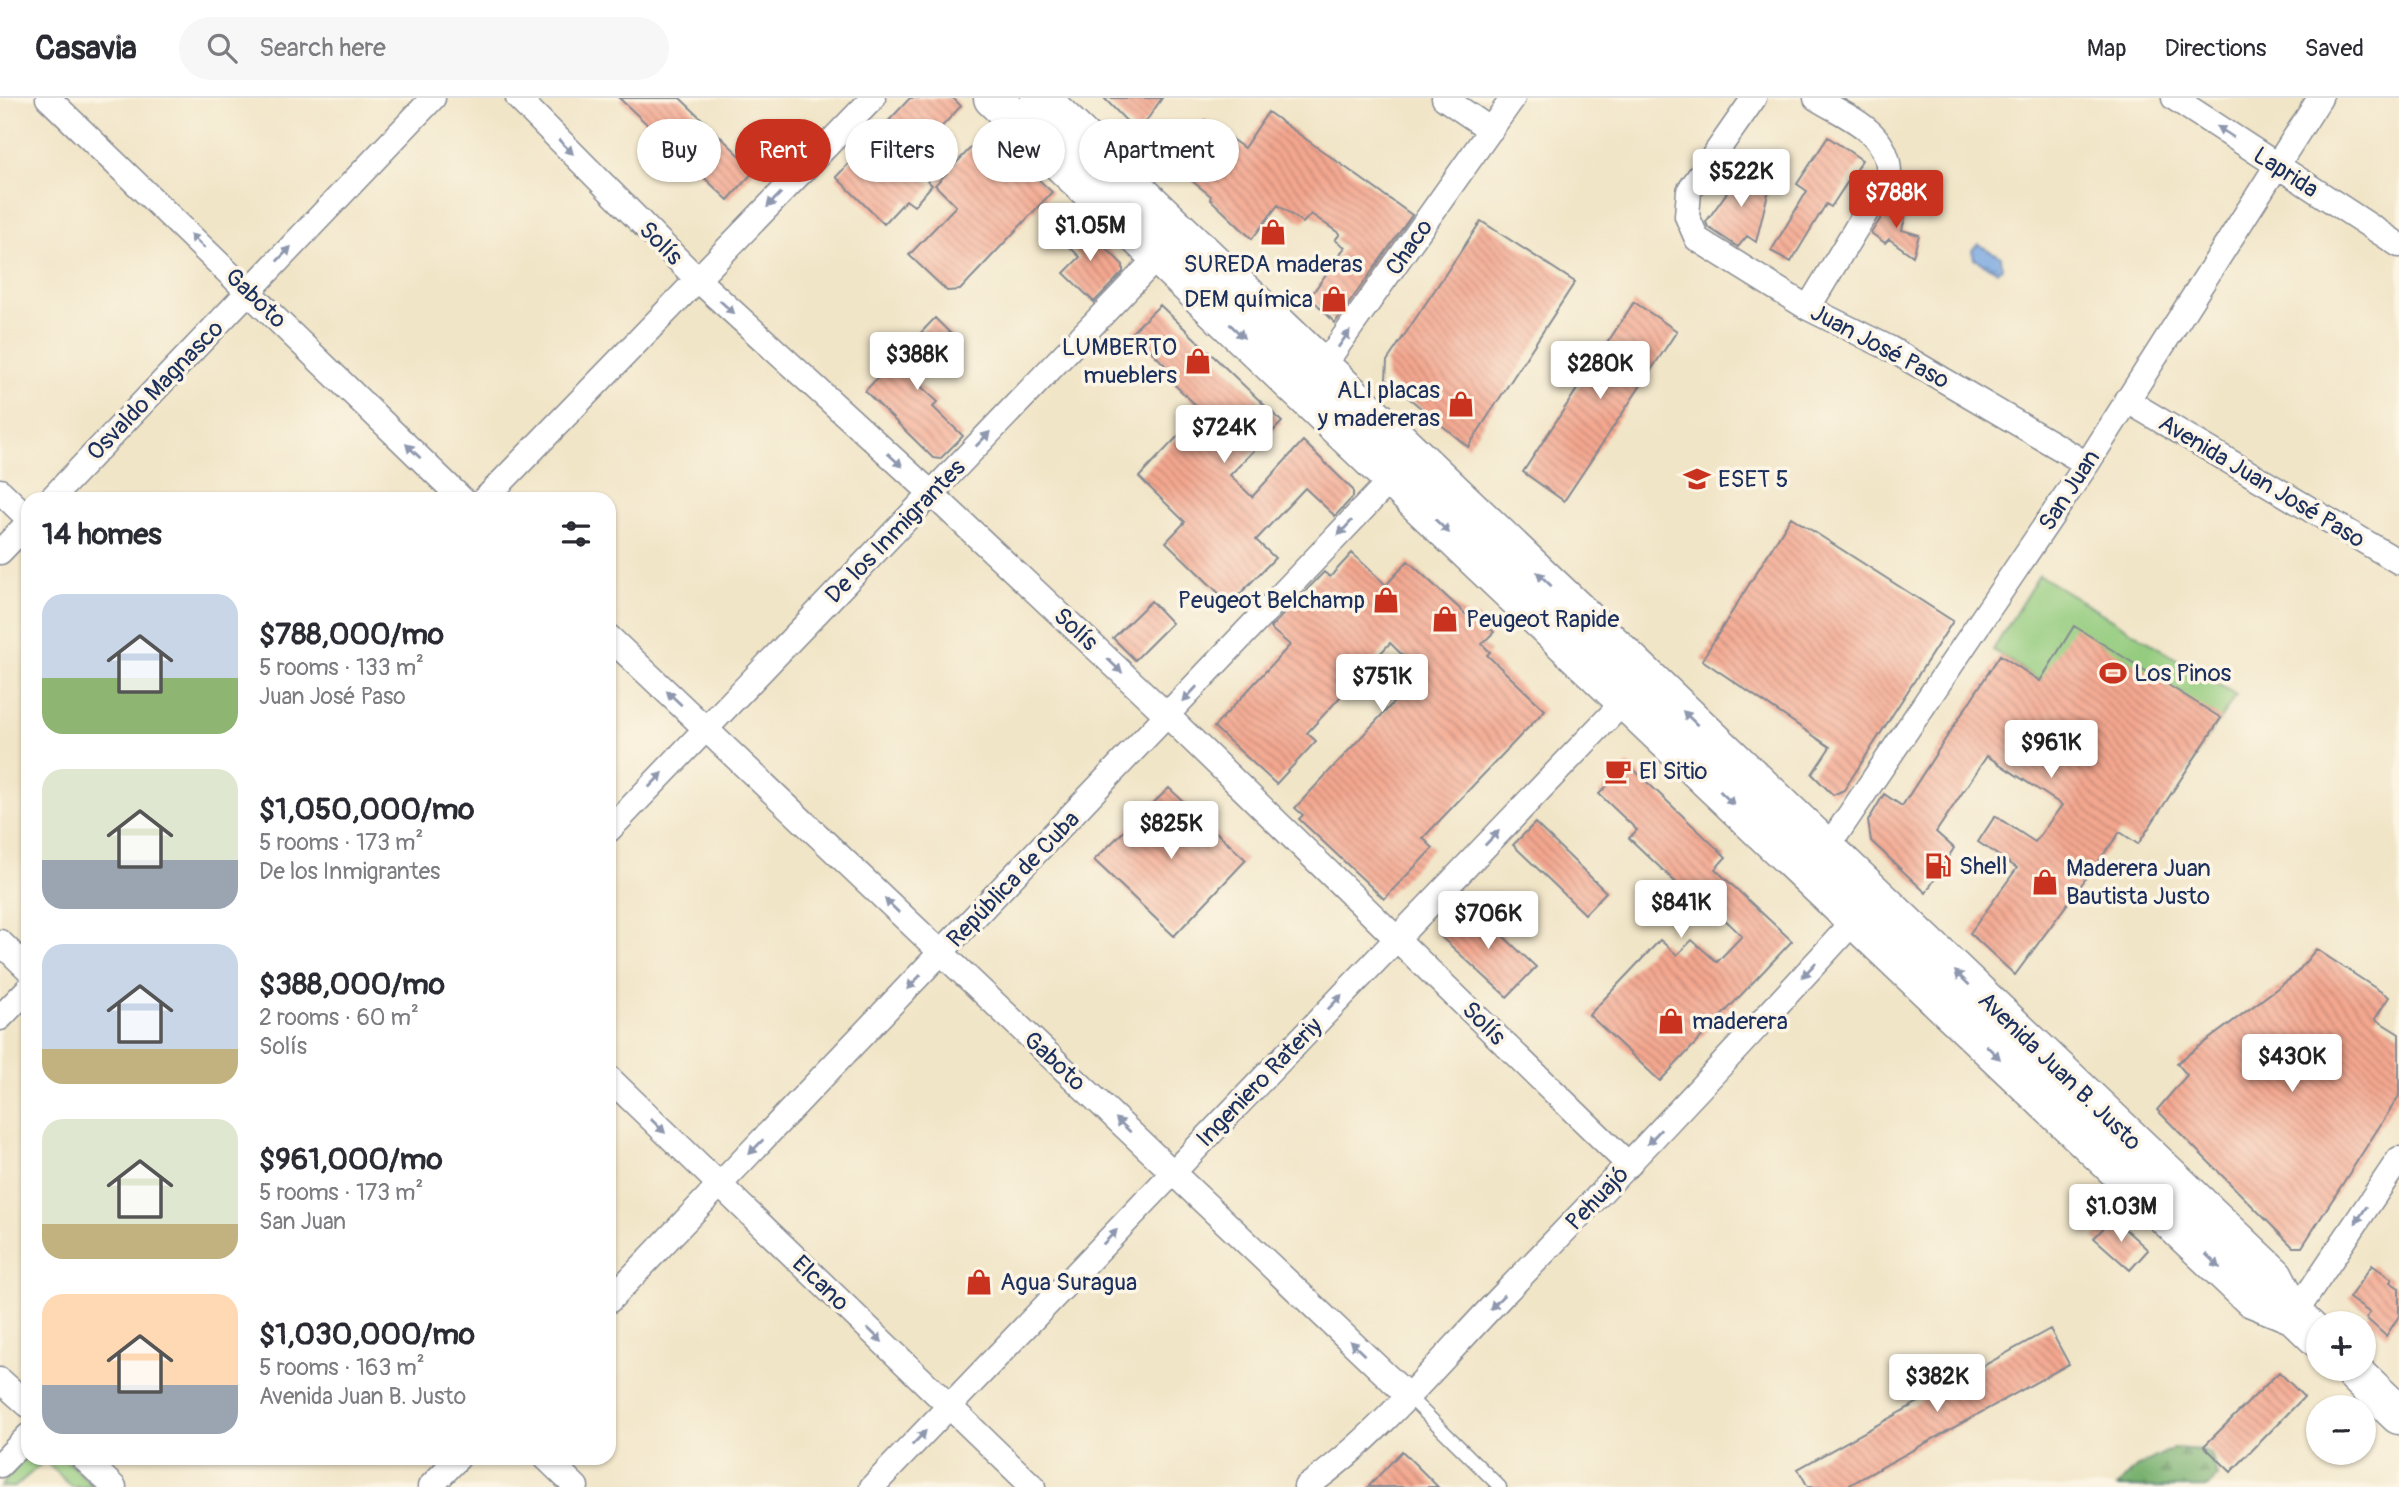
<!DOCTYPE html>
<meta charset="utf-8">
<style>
body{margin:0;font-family:Pangolin,sans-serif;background:#f7f7f7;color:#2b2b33;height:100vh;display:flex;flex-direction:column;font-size:26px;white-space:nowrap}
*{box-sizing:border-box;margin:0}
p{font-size:23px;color:#7c7c81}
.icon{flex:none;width:38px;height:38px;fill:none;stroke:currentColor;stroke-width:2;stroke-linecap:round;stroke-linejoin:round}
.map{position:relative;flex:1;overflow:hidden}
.panel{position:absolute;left:21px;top:394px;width:595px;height:973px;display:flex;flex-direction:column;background:#fff;border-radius:21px;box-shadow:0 2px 5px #0004}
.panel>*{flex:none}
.banner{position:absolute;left:637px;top:21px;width:665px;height:63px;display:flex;gap:14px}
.fabs{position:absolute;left:2306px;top:1213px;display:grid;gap:14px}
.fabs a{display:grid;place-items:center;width:70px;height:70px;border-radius:50%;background:#fff;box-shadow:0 2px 5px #0004;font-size:35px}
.price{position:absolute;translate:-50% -60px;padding:0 16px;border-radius:7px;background:#fff;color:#222;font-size:23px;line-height:46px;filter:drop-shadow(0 2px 4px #0008)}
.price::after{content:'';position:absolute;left:50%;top:42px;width:21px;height:16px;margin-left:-10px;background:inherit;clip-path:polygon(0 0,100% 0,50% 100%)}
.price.current{background:#c8321e;color:#fff}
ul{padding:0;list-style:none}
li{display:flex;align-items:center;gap:21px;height:175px;padding:0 21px}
li span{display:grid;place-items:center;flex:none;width:196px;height:140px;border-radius:21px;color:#555}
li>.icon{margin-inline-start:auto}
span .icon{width:84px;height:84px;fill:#fffc;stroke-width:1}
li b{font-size:30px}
h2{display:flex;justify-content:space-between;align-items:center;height:84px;padding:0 21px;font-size:30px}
.chip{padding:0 24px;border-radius:32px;background:#fff;box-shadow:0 2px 5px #0004;font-size:24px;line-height:63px}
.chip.current{background:#c8321e;color:#fff}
header{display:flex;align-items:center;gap:42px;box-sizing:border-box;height:98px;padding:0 35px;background:#fff;border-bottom:2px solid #e1e1e2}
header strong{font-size:33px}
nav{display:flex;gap:38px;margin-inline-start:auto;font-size:24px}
.search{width:490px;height:63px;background:#f7f7f7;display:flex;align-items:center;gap:18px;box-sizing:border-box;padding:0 24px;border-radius:38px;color:#7c7c81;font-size:26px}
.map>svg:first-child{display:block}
.grass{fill:url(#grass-tufts);stroke:#587e6e;stroke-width:2}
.forest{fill:url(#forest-firs);stroke:#497066;stroke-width:2}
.pitch{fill:#94cc7f;stroke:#587e6e;stroke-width:2}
.water{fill:url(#water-ripples);stroke:#486a9f;stroke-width:2}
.building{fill:url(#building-back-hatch)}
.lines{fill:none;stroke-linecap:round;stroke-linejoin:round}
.lane-casing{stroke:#868a92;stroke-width:15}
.street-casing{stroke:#868a92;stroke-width:27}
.primary-casing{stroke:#868a92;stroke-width:41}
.lane{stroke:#fff;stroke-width:12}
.street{stroke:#fff;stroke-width:24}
.primary{stroke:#fff;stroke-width:38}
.oneway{fill:#8d97ae}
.labels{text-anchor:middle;stroke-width:7;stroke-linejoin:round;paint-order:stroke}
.street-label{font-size:24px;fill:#1b2f5e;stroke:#fcf5e5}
.poi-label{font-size:24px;fill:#1b2f5e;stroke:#fcf5e5;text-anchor:start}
</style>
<header>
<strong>Casavia</strong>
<div class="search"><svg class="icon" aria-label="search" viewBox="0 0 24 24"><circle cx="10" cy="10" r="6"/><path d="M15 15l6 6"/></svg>Search here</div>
<nav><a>Map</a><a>Directions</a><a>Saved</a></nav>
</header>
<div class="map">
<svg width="2399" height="1389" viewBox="0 0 2399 1389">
<defs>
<pattern id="grass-tufts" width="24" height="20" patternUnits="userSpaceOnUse" patternTransform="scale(1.75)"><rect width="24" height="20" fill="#94cc7f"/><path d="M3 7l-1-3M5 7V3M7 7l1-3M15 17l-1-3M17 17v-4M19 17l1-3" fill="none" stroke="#78a66b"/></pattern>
<pattern id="forest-firs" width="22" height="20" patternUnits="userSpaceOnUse" patternTransform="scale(1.75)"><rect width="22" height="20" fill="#77b06e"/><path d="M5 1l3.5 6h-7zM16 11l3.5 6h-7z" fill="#61905e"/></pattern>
<pattern id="water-ripples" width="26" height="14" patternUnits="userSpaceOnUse" patternTransform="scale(1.75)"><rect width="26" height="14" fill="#76a6e0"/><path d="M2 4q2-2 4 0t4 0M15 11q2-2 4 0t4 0" fill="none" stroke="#6088b9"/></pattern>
<pattern id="building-back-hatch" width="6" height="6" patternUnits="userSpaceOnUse" patternTransform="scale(1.75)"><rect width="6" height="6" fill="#f4a78f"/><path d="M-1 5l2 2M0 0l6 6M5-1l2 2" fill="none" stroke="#c58878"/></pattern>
</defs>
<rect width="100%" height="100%" fill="#fcf5e5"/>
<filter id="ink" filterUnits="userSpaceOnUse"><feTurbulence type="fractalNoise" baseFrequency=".0143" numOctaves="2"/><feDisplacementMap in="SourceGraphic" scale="14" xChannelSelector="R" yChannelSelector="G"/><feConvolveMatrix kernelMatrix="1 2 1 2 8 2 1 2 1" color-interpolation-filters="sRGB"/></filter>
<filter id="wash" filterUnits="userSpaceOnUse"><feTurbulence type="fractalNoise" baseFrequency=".00686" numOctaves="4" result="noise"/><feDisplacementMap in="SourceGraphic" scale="28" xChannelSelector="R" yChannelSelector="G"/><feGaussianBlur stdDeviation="1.57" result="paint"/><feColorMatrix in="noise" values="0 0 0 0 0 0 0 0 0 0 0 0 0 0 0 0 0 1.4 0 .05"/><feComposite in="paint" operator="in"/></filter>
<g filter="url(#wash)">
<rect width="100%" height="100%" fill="#f1e5c7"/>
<path class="grass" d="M 28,1357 L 28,1360 L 35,1360 L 41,1366 L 15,1389 L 0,1389 Z
M 54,1360 L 64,1360 L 94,1389 L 72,1389 L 48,1366 Z"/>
<path class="forest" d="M 2174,1350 L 2203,1352 L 2212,1358 L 2217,1378 L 2209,1389 L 2117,1389 L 2136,1369 Z"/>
<path class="pitch" d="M 2039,477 L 2236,597 L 2183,677 L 1993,552 Z"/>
<path class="water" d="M 1978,146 L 2001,159 L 2002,170 L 1997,173 L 1974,161 L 1972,152 Z"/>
<g id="blocks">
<path class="building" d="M 619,0 L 680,0 L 755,72 L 728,102 Z
M 910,0 L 953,0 L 961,8 L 908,65 L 932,87 L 914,108 L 906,102 L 884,126 L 836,79 Z
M 1104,0 L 1162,0 L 1138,35 Z
M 1268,14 L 1412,117 L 1335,225 L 1310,199 L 1345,149 L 1335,142 L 1340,136 L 1311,116 L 1303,125 L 1278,107 L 1252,141 L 1210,101 L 1211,98 L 1173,68 L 1205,22 L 1244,50 Z
M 987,33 L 1052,94 L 960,192 L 947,193 L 909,157 L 956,108 L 935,87 Z
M 1828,39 L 1862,62 L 1831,109 L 1826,106 L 1791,164 L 1771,153 L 1807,93 L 1797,86 Z
M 1745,69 L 1770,87 L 1756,144 L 1747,138 L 1738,149 L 1708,129 L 1706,124 Z
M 1889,108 L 1907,113 L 1902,132 L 1919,137 L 1913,158 L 1889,141 L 1885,145 L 1871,135 Z
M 1069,123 L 1092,146 L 1097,141 L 1123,167 L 1123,174 L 1094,204 L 1064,175 L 1080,159 L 1056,136 Z
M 1481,123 L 1575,184 L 1468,349 L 1386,281 L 1387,263 Z
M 1634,204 L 1677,233 L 1564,403 L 1523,374 Z
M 1160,207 L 1282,324 L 1230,377 L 1252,399 L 1303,343 L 1353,392 L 1353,399 L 1335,418 L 1305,390 L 1256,442 L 1275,460 L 1230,506 L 1166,444 L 1185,424 L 1139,379 L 1202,313 L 1160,273 L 1165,267 L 1132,234 Z
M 935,220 L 957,242 L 916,284 L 938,304 L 933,309 L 963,338 L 940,361 L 933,360 L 865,293 Z
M 1791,419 L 1953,523 L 1844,692 L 1833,697 L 1812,676 L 1830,649 L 1702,562 Z
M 1352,455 L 1386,487 L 1408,463 L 1472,522 L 1476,518 L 1494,534 L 1482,546 L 1490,554 L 1487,557 L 1545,612 L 1423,740 L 1433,750 L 1384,801 L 1299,721 L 1303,717 L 1295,710 L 1421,575 L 1390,545 L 1307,635 L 1316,643 L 1276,686 L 1214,629 L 1290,547 L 1270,530 L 1324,474 L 1330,479 Z
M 1151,503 L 1172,525 L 1135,562 L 1113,540 Z
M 2074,528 L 2221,620 L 2138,746 L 2120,734 L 2015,877 L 1970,835 L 2017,770 L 1978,744 L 1995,718 L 2035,744 L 2062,707 L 1987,658 L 1936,734 L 1954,750 L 1926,795 L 1871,743 L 1868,723 L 1884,696 L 1902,708 L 2000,557 L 2040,583 Z
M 1628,666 L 1726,759 L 1715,771 L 1792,843 L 1660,983 L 1589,917 L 1660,842 L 1677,857 L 1692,842 L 1717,864 L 1742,838 L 1694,792 L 1689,797 L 1629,740 L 1637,732 L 1599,696 Z
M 1169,690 L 1246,762 L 1174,838 L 1094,762 Z
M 1535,725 L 1606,794 L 1585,816 L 1513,747 Z
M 1470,807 L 1536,869 L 1507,899 L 1440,838 Z
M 2316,851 L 2389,899 L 2375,921 L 2399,936 L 2399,998 L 2302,1149 L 2293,1149 L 2157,1012 L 2187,977 L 2177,965 L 2295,877 Z
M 2113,1120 L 2148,1152 L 2130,1172 L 2094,1140 Z
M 2372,1167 L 2392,1181 L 2390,1184 L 2399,1190 L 2399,1218 L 2386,1238 L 2366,1220 L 2370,1215 L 2349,1200 Z
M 2050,1231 L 2069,1266 L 1846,1389 L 1808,1389 L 1798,1371 Z
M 2279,1274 L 2304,1299 L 2231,1374 L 2204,1348 Z
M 1402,1353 L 1438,1389 L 1368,1389 Z"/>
</g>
</g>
<g filter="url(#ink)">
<use href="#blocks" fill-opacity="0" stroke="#868a92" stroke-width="2"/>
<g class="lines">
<g class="lane-casing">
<path id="lane" d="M 1407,1297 L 1500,1389"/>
</g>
<g class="street-casing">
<path id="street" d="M 48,0 L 462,401
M 518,0 L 697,181 L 931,395 L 1169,619 L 1629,1067
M 1444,0 L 1491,32
M 1754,0 L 1689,93 L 1687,118 L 1697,141 L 1808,210 L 1889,250 L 2087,366
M 2174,0 L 2399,147
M 1808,210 L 1889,76 C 1889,33 1848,20 1816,0
M 1314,281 L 1513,0
M 2126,302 L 2399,464
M 0,393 L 28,420
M 51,401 L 433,0
M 485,401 L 873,0
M 0,454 L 28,425
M 609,539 L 1407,1297
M 609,732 L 1168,148
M 1819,762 L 2087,366 L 2320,0
M 0,844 L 28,871
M 0,920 L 28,891
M 609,980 L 1033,1389
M 609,1203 L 1400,372
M 2294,1217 L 2399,1061
M 0,1282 L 28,1307
M 83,1360 L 114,1389
M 546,1360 L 576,1389
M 0,1367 L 28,1338
M 430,1389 L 458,1360
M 872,1389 L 1634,593
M 1306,1389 C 1380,1337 1440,1262 1503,1197 C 1625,1071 1746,942 1865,811"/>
</g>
<g class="primary-casing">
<path id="primary" d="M 993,0 L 2252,1200 L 2294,1217
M 1040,0 L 2274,1178 L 2294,1217 L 2319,1241
M 2350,1270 L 2399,1317"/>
</g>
<use href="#lane" class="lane"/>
<use href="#street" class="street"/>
<use href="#primary" class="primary"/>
</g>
<defs><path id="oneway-solid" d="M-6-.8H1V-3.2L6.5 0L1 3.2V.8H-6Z" transform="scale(1.75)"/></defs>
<g class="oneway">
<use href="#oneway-solid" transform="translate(2225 34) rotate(-147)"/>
<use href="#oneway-solid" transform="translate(566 49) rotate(45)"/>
<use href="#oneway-solid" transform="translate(774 102) rotate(134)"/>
<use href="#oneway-solid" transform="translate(197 143) rotate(-136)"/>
<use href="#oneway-solid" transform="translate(284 156) rotate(-46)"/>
<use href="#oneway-solid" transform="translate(727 209) rotate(42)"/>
<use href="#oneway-solid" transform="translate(1237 233) rotate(44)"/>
<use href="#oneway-solid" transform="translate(1344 241) rotate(-55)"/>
<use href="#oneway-solid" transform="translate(983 341) rotate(-46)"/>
<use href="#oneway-solid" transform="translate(413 353) rotate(-136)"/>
<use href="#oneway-solid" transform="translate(895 362) rotate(42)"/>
<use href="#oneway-solid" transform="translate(1442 428) rotate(44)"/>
<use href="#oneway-solid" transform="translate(1345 430) rotate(133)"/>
<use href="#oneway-solid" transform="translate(1544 481) rotate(-136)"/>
<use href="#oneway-solid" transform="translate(1115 568) rotate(43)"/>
<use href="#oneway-solid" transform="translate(1190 596) rotate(133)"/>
<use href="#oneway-solid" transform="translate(674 600) rotate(-137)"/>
<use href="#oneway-solid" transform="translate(1690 620) rotate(-136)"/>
<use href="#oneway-solid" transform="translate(656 682) rotate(-46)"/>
<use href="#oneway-solid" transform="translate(1727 700) rotate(44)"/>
<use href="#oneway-solid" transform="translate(1492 740) rotate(-46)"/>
<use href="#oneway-solid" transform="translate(892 808) rotate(-136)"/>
<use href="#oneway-solid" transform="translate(1809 872) rotate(133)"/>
<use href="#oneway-solid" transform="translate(1962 880) rotate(-136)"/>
<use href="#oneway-solid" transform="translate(914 884) rotate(134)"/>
<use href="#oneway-solid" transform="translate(1335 904) rotate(-46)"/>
<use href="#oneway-solid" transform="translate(1993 954) rotate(44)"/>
<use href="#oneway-solid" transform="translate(1123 1027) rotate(-137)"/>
<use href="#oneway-solid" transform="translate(658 1028) rotate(44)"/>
<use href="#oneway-solid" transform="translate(1654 1039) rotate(133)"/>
<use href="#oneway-solid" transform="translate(756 1049) rotate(134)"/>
<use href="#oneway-solid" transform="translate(2361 1117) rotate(124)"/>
<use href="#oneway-solid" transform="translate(1110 1139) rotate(-46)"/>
<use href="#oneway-solid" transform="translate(2213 1163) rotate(44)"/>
<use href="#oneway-solid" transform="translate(1497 1204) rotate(134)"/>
<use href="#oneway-solid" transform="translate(875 1237) rotate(44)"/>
<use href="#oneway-solid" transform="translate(1357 1250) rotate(-136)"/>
<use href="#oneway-solid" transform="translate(919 1340) rotate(-46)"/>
</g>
</g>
<defs>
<g id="shop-bare" transform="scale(2.1)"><path d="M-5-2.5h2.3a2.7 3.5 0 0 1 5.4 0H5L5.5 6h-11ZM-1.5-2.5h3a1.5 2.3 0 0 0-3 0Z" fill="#c8321e" stroke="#fcf5e5" stroke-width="2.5" paint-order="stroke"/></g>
<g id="school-bare" transform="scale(2.1)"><path d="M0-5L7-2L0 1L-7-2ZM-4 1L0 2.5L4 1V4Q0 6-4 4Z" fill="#c8321e" stroke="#fcf5e5" stroke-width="2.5" paint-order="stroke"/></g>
<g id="stadium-bare" transform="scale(2.1)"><path d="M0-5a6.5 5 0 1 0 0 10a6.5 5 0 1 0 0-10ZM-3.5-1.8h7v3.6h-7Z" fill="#c8321e" stroke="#fcf5e5" stroke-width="2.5" paint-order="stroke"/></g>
<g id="cafe-bare" transform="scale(2.1)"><path d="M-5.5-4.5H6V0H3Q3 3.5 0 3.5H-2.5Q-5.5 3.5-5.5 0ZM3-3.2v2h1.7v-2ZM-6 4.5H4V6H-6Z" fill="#c8321e" stroke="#fcf5e5" stroke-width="2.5" paint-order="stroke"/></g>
<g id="fuel-bare" transform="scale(2.1)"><path d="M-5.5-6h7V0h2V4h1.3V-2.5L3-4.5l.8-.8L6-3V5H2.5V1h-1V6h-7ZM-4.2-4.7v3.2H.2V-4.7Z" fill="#c8321e" stroke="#fcf5e5" stroke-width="2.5" paint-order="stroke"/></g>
</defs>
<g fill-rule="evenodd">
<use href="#shop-bare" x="1273" y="134"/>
<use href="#shop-bare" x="1334" y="201"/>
<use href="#shop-bare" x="1198" y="263"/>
<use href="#shop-bare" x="1461" y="306"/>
<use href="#school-bare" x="1697" y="381"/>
<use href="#shop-bare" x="1386" y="502"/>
<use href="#shop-bare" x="1445" y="521"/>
<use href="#stadium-bare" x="2113" y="575"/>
<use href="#cafe-bare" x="1618" y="673"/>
<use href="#fuel-bare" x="1938" y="768"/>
<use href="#shop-bare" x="2045" y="784"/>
<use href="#shop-bare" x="1671" y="923"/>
<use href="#shop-bare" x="979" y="1184"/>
</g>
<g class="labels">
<g class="street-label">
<text transform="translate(2286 74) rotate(33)" y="8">Laprida</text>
<text transform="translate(661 145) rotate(45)" y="8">Solís</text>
<text transform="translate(1409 149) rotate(-55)" y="8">Chaco</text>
<text transform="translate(256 200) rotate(44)" y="8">Gaboto</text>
<text transform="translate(1880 248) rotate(28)" y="8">Juan José Paso</text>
<text transform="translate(155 292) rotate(-46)" y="8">Osvaldo Magnasco</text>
<text transform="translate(2262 383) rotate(31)" y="8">Avenida Juan José Paso</text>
<text transform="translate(2069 392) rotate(-57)" y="8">San Juan</text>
<text transform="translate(895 433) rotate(-46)" y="8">De los Inmigrantes</text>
<text transform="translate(1076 531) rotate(43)" y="8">Solís</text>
<text transform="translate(1013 781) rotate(-46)" y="8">República de Cuba</text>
<text transform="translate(1484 925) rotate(45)" y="8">Solís</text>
<text transform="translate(1055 963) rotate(43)" y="8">Gaboto</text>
<text transform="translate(2060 973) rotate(44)" y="8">Avenida Juan B. Justo</text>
<text transform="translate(1259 984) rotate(-46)" y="8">Ingeniero Rateriy</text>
<text transform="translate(1597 1100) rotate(-46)" y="8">Pehuajó</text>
<text transform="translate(821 1185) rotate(44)" y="8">Elcano</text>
</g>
<g class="poi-label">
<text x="1273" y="174" text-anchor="middle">SUREDA maderas</text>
<text x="1313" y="209" text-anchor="end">DEM química</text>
<text x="1177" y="257" text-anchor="end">LUMBERTO<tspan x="1177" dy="28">mueblers</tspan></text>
<text x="1440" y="300" text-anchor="end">ALI placas<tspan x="1440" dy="28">y madereras</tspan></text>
<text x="1718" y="389">ESET 5</text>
<text x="1365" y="510" text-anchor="end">Peugeot Belchamp</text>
<text x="1466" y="529">Peugeot Rapide</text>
<text x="2134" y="583">Los Pinos</text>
<text x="1639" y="681">El Sitio</text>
<text x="1959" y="776">Shell</text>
<text x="2066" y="778">Maderera Juan<tspan x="2066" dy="28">Bautista Justo</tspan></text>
<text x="1692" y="931">maderera</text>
<text x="1000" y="1192">Agua Suragua</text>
</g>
</g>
</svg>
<div class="fabs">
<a>+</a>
<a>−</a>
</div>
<b class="price" style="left:1741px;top:111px">$522K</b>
<b class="price current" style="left:1896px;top:132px">$788K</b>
<b class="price" style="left:1090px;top:165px">$1.05M</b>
<b class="price" style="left:917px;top:294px">$388K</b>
<b class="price" style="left:1600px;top:303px">$280K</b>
<b class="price" style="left:1224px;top:367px">$724K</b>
<b class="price" style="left:1382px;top:616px">$751K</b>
<b class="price" style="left:2051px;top:682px">$961K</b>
<b class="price" style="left:1171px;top:763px">$825K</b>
<b class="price" style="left:1681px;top:842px">$841K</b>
<b class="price" style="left:1488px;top:853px">$706K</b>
<b class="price" style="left:2292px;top:996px">$430K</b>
<b class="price" style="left:2121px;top:1146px">$1.03M</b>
<b class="price" style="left:1937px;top:1316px">$382K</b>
<div class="banner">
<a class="chip">Buy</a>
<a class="chip current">Rent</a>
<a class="chip">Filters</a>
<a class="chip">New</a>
<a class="chip">Apartment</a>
</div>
<section class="panel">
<h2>14 homes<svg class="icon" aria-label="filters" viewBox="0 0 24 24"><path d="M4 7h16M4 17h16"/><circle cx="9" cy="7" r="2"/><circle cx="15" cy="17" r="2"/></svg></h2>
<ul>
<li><span style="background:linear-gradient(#c9d6e8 60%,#8fb573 0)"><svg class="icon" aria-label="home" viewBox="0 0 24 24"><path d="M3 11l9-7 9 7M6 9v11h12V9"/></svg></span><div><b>$788,000/mo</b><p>5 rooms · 133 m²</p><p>Juan José Paso</p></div></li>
<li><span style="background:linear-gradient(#dfe7d0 65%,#9aa5b1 0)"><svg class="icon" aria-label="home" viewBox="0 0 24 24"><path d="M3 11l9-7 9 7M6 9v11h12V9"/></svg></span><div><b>$1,050,000/mo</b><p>5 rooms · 173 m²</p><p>De los Inmigrantes</p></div></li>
<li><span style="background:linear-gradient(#c9d6e8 75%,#c2b280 0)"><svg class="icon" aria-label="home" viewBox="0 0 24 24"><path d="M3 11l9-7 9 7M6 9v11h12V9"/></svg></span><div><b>$388,000/mo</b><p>2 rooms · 60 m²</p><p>Solís</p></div></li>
<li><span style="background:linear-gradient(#dfe7d0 75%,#c2b280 0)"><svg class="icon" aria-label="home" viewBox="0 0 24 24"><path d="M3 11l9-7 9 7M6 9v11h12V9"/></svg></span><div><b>$961,000/mo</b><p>5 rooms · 173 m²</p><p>San Juan</p></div></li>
<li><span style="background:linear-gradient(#ffd9b3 65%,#9aa5b1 0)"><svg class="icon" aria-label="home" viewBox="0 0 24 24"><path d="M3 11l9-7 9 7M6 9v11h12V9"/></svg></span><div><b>$1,030,000/mo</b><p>5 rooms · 163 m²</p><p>Avenida Juan B. Justo</p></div></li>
</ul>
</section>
</div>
